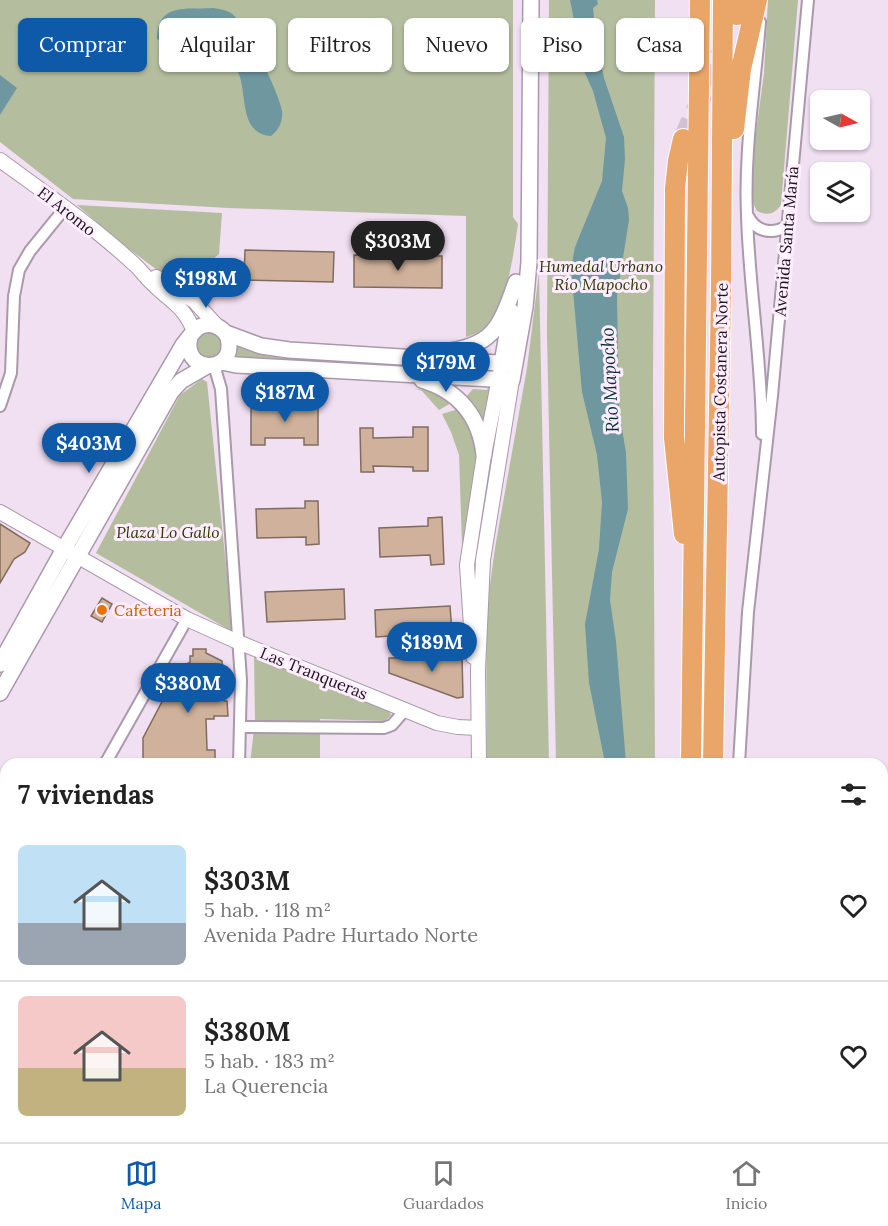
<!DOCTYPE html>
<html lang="es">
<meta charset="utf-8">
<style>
body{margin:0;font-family:Lora,serif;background:#f2f2f2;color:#222;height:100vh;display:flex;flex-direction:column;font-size:22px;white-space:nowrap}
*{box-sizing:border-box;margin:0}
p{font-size:20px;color:#767676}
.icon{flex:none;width:33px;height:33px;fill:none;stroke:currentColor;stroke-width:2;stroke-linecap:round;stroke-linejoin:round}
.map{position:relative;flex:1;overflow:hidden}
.details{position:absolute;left:0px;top:758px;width:888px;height:386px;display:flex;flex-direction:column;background:#fff;border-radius:18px 18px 0 0;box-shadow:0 2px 4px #0004}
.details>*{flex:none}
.guide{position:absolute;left:18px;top:18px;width:852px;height:54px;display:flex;gap:12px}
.needle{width:39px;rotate:98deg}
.fabs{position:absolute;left:810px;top:90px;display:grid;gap:12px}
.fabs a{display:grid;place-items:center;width:60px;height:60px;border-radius:9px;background:#fff;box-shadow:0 2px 4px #0004;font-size:30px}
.price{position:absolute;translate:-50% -51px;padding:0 14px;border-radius:21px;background:#0e5aa9;color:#fff;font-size:20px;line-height:39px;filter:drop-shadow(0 2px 3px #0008)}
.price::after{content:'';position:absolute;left:50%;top:36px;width:18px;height:14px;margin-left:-9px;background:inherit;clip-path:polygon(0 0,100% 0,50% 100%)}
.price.active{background:#222;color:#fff}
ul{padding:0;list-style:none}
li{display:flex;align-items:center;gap:18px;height:150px;padding:0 18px}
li+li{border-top:2px solid #e0e0e0}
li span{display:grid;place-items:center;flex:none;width:168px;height:120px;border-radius:9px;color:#555}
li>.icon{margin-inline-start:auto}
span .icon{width:72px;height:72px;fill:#fffc;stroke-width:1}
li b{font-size:26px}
h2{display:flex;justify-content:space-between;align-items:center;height:72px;padding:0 18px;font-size:26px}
.chip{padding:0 21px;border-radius:9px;background:#fff;box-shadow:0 2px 4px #0004;font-size:21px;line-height:54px}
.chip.active{background:#0e5aa9;color:#fff}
.tabs{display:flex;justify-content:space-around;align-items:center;height:84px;border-top:2px solid #e0e0e0;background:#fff;font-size:16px;color:#767676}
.tabs a{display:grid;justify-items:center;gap:3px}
.tabs .active{color:#0e5aa9}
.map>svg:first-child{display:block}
.green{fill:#b4be9f}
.water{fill:#6e97a0}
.building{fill:#d0b29c;stroke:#7f6c5e;stroke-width:1.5}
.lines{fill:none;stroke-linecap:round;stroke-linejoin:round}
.motorway-tunnel{stroke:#d1c1d2;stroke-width:20;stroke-dasharray:20 10;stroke-linecap:butt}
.minor-casing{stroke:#a9a;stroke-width:14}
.tertiary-casing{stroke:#a9a;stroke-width:16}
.secondary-casing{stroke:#a9a;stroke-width:18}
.motorway-casing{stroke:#fff;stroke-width:22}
.minor{stroke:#fff;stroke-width:10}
.tertiary{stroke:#fff;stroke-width:14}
.secondary{stroke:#fff;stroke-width:15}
.motorway{stroke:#e9a668;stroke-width:20}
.food-dot{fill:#e8710a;stroke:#feecff;stroke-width:2}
.labels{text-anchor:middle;stroke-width:6;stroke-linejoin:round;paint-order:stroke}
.street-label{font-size:16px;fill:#1b151b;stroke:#feecff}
.park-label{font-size:16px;font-style:italic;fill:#2d3901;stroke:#feecff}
.food-label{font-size:16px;fill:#c56008;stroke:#feecff;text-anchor:start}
.water-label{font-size:18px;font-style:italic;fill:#053037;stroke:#feecff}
</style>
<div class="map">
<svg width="888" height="1142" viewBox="0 0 888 1142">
<rect width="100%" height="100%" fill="#f1dff2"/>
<path class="green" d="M 0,0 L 513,0 L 513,217 L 518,224 C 514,251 507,306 487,326 C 482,331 473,335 466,337 L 466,216 L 228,208 L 73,199 L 0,142 Z
M 549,0 L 655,0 L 653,388 L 655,763 L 556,763 L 547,335 Z
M 768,0 L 798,0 L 781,205 C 775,214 767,216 757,211 L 751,199 L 753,155 L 764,73 Z
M 77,205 L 222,213 L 219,254 L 180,287 L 121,243 Z
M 539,272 L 549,763 L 487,764 L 486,614 L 495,548 L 527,368 Z
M196 345a13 13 0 1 1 26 0a13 13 0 1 1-26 0Z
M 237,346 L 259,354 L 281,358 L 483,369 L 483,371 L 234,357 Z
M 202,379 L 207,382 L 233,632 L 96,553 L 180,395 Z
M 488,387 L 493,387 L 487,428 L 480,414 L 465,398 L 473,389 L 487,390 Z
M 413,388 L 438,393 L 453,402 L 439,410 L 422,391 Z
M 458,405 L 481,446 L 463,574 L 459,455 L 451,432 L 442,414 L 455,410 Z
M 254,656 L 389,711 L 391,715 L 385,721 L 320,719 L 320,763 L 250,764 L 255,721 Z
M 506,1137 L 565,1137 L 565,1142 L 507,1142 Z
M 570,1137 L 676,1137 L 677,1142 L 571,1142 Z"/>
<path class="water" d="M 570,0 L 597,0 L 598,4 L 593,8 L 597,44 L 604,78 L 624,137 L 625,159 L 622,191 L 628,208 L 629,220 L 617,295 L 619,410 L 626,453 L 628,509 L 612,572 L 610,600 L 616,641 L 626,763 L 605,763 L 589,683 L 585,624 L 599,549 L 602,502 L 597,455 L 582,392 L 571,268 L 575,247 L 602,181 L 606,138 L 593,91 L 584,71 Z
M 213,8 C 219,9 226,10 231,13 C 245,22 280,95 282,111 C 283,121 279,130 271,136 C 235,133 250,86 235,67 C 217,45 191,56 169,47 C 165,45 161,41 157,39 C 158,2 185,10 213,8 Z
M 0,75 L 17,88 L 0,115 Z"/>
<path class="building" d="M 245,250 L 334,252 L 333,282 L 244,280 Z
M 354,255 L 442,256 L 442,288 L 354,287 Z
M 302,401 L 318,401 L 318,445 L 304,445 L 304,438 L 265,438 L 265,445 L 251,445 L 251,403 L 263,402 L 263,408 L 302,408 Z
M 413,427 L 428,427 L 428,471 L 413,471 L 413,467 L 373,466 L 374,472 L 361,472 L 360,428 L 373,428 L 373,438 L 413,437 Z
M 305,501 L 318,501 L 319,544 L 306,545 L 306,537 L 257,538 L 256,509 L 305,508 Z
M 442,517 L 444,564 L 431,565 L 430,555 L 380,557 L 379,528 L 428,526 L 428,518 Z
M 0,524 L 30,543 L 25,552 L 14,559 L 0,583 Z
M 344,589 L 345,619 L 267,622 L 265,592 Z
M 102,598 L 112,604 L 102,622 L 91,616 Z
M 450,606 L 452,632 L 376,637 L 375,610 Z
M 193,649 L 206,649 L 206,653 L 222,661 L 224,701 L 227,701 L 228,716 L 214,716 L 214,719 L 206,719 L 207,750 L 215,750 L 215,764 L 175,763 L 175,760 L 143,760 L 143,738 L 175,677 L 189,684 L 188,663 L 190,663 L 190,656 L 193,656 Z
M 462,657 L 463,697 L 457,698 L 389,673 L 389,658 Z"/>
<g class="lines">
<path class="motorway-tunnel" d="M 683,139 L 723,48"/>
<g class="minor-casing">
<path id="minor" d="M 760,22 C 755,87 744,150 747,215 C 749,288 762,361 762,434
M 748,216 C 756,232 772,235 787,226
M 214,365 L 221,389 L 241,680 L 239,764
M 0,406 L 11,373 L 14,296 L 19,270 L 30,251 L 65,208
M 241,727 L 384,728 L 392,725 L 405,710
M 105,764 L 187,619
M 739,764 L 748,612 L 772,396 L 808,0
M 882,876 L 888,876
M 0,904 L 6,899
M 882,1068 L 888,1070
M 882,1091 L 888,1092
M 36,1137 L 37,1142
M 238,1137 L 238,1142
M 749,1137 L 750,1142
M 131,1142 L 131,1137"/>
</g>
<g class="tertiary-casing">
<path id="tertiary" d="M 0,160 C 45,193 93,226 134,264 C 141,270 146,278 153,284 C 172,303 183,305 194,331
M 156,277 L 194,301 L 218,327
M 0,512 L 187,619 L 238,642 L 437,723 L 458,727 L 478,728
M 473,657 L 467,565 L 484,455 L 502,363
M 479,764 L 478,670 L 483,560 L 512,380
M 494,1137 L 495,1142
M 247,1142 L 268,1137"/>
</g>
<g class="secondary-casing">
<path id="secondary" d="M 226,333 L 261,346 L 289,350 L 515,364
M 443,352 C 495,346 500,326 516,282
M 222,362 L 236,365 L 512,380 L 525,307 L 529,262 L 531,0
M 502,363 L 511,311
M 422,380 C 459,391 480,417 484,455
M 0,664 L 64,549 L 183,345 C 188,339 193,331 199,327 C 213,320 230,330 229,346 C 229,375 181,371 190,337
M 0,693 L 171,392 L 181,381 L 207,366"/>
</g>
<g class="motorway-casing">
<path id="motorway" d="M 737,15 L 742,0
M 734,129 L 741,69 L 757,0
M 683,139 L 678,161 L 675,188 L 674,438 L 684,534
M 691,764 L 700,0
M 713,764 L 721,289 L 723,0
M 708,1137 L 708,1142
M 731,1137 L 732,1142"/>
</g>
<use href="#minor" class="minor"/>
<use href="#tertiary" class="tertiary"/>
<use href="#secondary" class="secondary"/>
<use href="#motorway" class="motorway"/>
</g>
<circle class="food-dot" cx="102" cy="610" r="6"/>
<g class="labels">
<g class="street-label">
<text transform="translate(67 211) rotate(38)" y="6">El Aromo</text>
<text transform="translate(786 241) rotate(-85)" y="6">Avenida Santa María</text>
<text transform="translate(720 382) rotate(-89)" y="6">Autopista Costanera Norte</text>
<text transform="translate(314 673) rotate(22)" y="6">Las Tranqueras</text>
</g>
<g class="park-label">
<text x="601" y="272">Humedal Urbano<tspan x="601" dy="18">Río Mapocho</tspan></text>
<text x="168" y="538">Plaza Lo Gallo</text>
</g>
<g class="food-label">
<text x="114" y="616">Cafeteria</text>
</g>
<g class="water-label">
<text transform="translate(610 380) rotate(-93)" y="6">Río Mapocho</text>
</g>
</g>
</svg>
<div class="fabs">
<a><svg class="needle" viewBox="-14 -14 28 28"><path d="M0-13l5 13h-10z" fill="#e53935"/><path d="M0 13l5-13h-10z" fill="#767676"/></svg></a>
<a><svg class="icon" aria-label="layers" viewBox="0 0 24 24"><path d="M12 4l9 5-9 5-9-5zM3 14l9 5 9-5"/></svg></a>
</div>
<b class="price active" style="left:398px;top:272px">$303M</b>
<b class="price" style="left:206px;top:309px">$198M</b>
<b class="price" style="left:446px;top:393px">$179M</b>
<b class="price" style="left:285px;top:423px">$187M</b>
<b class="price" style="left:89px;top:474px">$403M</b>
<b class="price" style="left:432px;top:673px">$189M</b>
<b class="price" style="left:188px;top:714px">$380M</b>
<div class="guide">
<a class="chip active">Comprar</a>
<a class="chip">Alquilar</a>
<a class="chip">Filtros</a>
<a class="chip">Nuevo</a>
<a class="chip">Piso</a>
<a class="chip">Casa</a>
</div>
<section class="details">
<h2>7 viviendas<svg class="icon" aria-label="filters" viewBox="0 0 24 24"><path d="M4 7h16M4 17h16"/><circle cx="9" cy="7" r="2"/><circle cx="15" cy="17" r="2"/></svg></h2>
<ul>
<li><span style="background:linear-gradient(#bfe0f5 65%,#9aa5b1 0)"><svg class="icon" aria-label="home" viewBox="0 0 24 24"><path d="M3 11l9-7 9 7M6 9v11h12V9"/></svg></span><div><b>$303M</b><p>5 hab. · 118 m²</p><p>Avenida Padre Hurtado Norte</p></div><svg class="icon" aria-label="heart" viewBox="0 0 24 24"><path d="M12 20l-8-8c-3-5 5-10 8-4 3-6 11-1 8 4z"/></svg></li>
<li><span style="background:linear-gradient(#f6c9c9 60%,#c2b280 0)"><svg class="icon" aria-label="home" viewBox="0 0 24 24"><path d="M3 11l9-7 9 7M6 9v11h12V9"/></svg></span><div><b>$380M</b><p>5 hab. · 183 m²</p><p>La Querencia</p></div><svg class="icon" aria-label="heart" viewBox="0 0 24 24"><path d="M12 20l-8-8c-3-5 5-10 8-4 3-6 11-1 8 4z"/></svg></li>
</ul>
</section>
</div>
<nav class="tabs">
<a class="active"><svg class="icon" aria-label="map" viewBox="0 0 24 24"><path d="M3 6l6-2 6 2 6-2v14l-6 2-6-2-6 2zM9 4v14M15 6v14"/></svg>Mapa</a>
<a><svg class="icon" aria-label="saved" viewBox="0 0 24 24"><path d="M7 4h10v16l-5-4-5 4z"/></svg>Guardados</a>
<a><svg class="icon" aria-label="home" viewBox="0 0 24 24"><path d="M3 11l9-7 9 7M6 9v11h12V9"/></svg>Inicio</a>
</nav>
